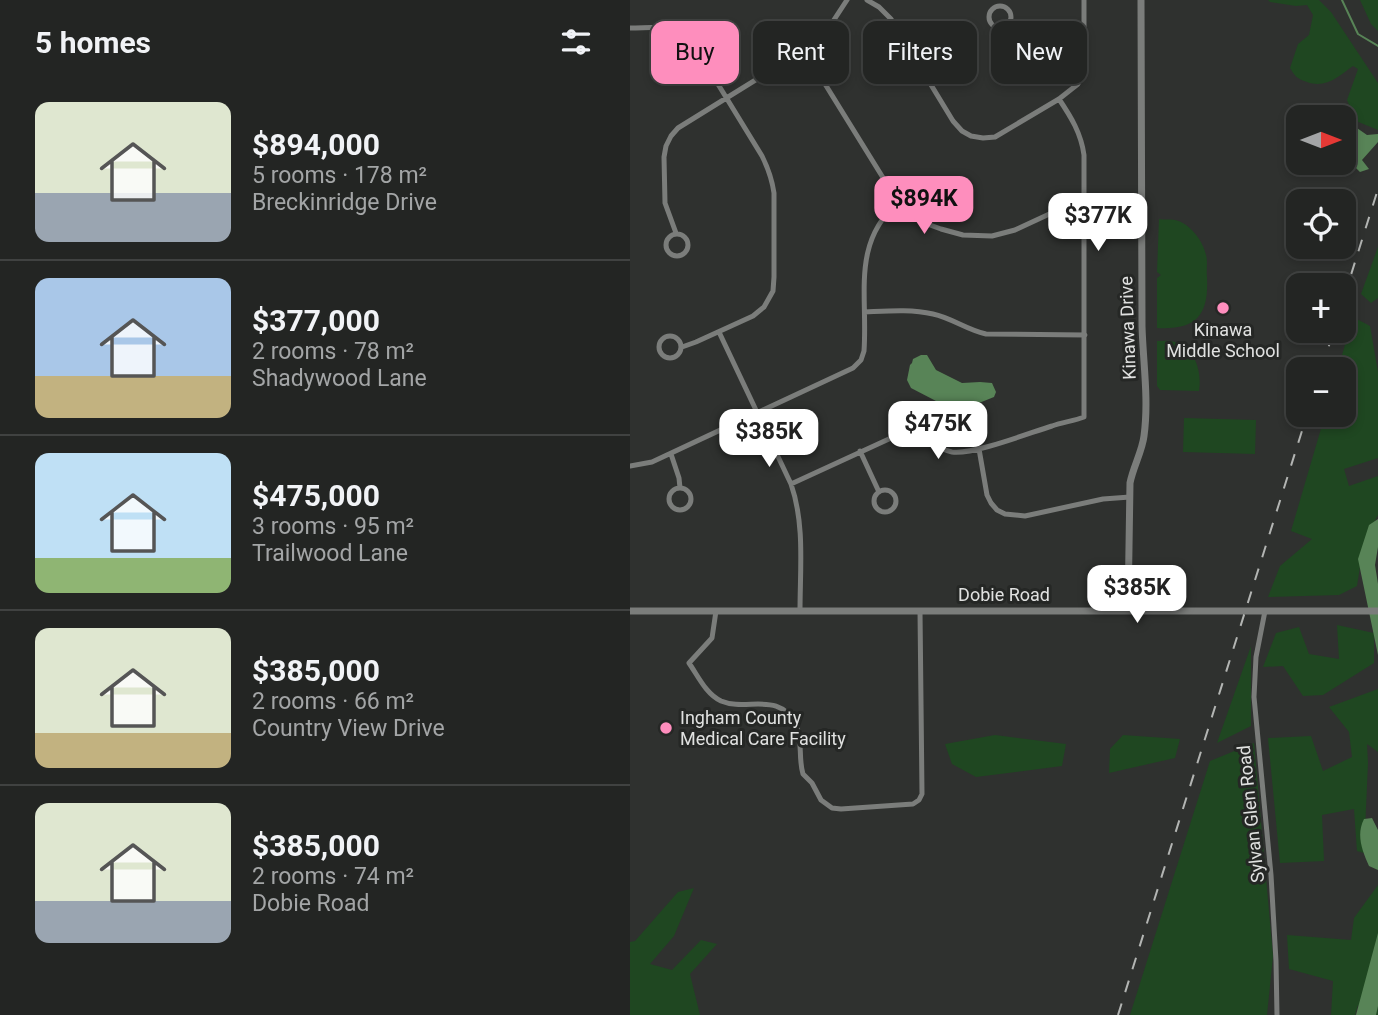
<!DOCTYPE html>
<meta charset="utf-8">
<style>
body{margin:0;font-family:Roboto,sans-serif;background:#2f3130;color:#f1f3f6;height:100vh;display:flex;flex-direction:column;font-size:26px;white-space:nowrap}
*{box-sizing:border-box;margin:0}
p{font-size:23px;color:#a3a5a6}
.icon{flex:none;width:38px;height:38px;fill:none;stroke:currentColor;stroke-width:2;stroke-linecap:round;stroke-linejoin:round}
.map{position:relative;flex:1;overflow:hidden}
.side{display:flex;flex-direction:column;background:#232523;width:630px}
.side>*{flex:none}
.top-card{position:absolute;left:21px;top:21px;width:621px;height:63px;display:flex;gap:14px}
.needle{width:46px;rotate:90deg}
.buttons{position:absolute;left:656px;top:105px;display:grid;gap:14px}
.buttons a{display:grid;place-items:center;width:70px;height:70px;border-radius:14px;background:#232523;box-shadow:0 4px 10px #0003,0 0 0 2px #404241;font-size:35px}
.price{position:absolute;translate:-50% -60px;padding:0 16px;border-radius:14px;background:#fff;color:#222;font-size:23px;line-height:46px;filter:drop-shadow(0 2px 4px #0008)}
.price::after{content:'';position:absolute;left:50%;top:42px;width:21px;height:16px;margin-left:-10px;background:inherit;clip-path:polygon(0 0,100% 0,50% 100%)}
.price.selected{background:#fe8ebd;color:#111}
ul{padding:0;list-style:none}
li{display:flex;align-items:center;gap:21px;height:175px;padding:0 35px}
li+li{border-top:2px solid #404241}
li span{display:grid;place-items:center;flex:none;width:196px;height:140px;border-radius:14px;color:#555}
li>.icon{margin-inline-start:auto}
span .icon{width:84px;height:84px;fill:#fffc;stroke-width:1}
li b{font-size:30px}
h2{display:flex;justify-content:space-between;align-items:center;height:84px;padding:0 35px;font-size:30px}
.tag{padding:0 24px;border-radius:14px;background:#232523;box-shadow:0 4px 10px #0003,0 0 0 2px #404241;font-size:24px;line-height:63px}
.tag.selected{background:#fe8ebd;color:#111}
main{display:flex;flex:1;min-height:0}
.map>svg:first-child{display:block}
.green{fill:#1f4721}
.water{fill:#588457}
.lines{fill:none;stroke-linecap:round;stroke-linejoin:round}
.stream{stroke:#588457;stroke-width:2}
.street{stroke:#7b7d7b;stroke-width:5}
.secondary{stroke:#7b7d7b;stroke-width:7}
.rail{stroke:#b3b5b3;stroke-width:2;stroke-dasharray:12 12;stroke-linecap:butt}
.poi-dot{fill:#fe8ebd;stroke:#252725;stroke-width:2.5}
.labels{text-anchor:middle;stroke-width:6;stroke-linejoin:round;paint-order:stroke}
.street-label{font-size:18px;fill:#e0e1e0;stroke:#252725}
.poi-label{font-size:18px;fill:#e0e1e0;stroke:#252725}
</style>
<main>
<section class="side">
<h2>5 homes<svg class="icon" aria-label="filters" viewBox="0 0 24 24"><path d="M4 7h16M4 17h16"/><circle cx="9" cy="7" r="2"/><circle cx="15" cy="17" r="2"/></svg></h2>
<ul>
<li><span style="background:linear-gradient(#dfe7d0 65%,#9aa5b1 0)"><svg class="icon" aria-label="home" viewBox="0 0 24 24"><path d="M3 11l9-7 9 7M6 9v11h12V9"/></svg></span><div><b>$894,000</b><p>5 rooms · 178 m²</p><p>Breckinridge Drive</p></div></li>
<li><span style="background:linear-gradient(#a9c7e8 70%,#c2b280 0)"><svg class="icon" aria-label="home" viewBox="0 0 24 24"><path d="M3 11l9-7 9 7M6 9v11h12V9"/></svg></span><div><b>$377,000</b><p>2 rooms · 78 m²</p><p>Shadywood Lane</p></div></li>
<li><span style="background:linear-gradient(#bfe0f5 75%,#8fb573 0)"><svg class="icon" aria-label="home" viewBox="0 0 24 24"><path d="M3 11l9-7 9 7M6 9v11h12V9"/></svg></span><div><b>$475,000</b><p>3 rooms · 95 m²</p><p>Trailwood Lane</p></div></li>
<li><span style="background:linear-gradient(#dfe7d0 75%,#c2b280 0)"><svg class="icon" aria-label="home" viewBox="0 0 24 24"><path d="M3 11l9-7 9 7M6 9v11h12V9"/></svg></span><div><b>$385,000</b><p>2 rooms · 66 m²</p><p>Country View Drive</p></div></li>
<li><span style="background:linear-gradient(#dfe7d0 70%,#9aa5b1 0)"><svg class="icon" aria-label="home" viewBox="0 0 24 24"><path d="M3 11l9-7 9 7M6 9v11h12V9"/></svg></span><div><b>$385,000</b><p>2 rooms · 74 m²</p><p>Dobie Road</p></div></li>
</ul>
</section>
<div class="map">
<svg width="748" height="1015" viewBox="0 0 748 1015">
<rect width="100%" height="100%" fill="#2f312f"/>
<path class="green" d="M 638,0 L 689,0 L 701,12 L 748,83 L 748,130 L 726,121 L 717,100 L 728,69 L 723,66 C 709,76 696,89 677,82 C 667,79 665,76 660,68 L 668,44 L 679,35 L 683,15 L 677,5 L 666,6 L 640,2 Z
M 730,0 L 748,0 L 748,31 L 741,24 Z
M 529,219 C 534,220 540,219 545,220 C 560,223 573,241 576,255 C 578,262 576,270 577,277 C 579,316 566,330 527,328 L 527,278 L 531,275 L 527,272 Z
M 748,247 L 748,298 L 741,303 L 731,294 Z
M 723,317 L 740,326 L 748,372 L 748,458 L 714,469 L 719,486 L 748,476 L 748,515 L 734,541 L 727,586 L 709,595 L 638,597 L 650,566 L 682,539 L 661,531 L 695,415 L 714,415 L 714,369 L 708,369 Z
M 527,341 C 533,341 539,340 545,342 C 566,348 572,373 569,391 L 530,390 L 527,386 Z
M 554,418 L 626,420 L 625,454 L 553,452 Z
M 707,625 L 744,633 L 744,663 L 693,695 L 673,696 L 653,666 L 633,667 L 646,633 L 669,627 L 679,654 L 709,659 Z
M 621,646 L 621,726 L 587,743 Z
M 748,689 L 748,752 L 737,744 L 738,763 L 734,853 L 727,851 L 724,809 L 692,815 L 694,861 L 650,863 L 638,738 L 681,736 L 693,771 L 722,757 L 719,732 L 699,707 Z
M 365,735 L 436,744 L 432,766 L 346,777 L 322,764 L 315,744 Z
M 493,735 L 550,739 L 545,758 L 479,773 L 480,749 Z
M 624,743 L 643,956 L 637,1015 L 500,1015 L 580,761 Z
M 748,885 L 748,1015 L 734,1015 L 728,1005 L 725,1015 L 701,1015 L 703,981 L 659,969 L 657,935 L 721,940 L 724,918 Z
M 64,888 L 44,936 L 20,964 L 42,970 L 71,940 L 87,944 L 60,974 L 70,1015 L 0,1015 L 0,942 L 5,941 L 48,892 Z"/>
<path class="water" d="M 714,124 L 720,129 L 724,126 L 737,135 L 748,134 L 748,142 L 732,160 L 739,169 L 730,172 L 723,165 L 714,159 Z
M 291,355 L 297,355 L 306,370 L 332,383 L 350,382 L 362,383 L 366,392 L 364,397 L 344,405 L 342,403 L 331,408 L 314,409 L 306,401 L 281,388 L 277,380 L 280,365 L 282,363 L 283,359 Z
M 748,519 L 748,547 L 745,565 L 748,584 L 748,655 L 728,559 L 739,525 Z
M 742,818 L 748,830 L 748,870 L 739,866 C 732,850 726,835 734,819 Z
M 748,933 L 748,1006 L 746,1015 L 726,1015 Z"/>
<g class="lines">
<path class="stream" d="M 712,0 L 728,34 L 748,46"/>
<path class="street" d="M 237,0 L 249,7 L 261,19 L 323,121 L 332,131 L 341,136 L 353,138 L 365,137 L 429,99 L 448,84 L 454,67 L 454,0
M359 17a11 11 0 1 1 22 0a11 11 0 1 1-22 0Z
M 0,28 C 28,28 44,23 64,45 L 132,156 C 138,168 142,179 144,193 L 144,277 L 143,291 L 134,307 L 123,316 L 66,342 L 52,347
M 174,50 L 268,202 L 300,225 L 311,229 L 333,235 L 362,236 L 385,230 L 428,210 L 448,208 L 512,208
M 46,233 L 35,203 L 34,157 L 36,146 L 41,136 L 48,128 L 174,50 L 198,29 L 217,0
M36 245a11 11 0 1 1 22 0a11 11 0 1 1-22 0Z
M 235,312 C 258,311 281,309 303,314 C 322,318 337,330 356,334 L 455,335
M 89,332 L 161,484 C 175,524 170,569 170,611
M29 347a11 11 0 1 1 22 0a11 11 0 1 1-22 0Z
M 349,449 L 357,495 L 361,503 L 367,510 L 375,514 L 395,516 L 473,499 L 500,497
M 230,451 L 249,492
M 41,454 L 49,478 L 50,488
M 0,466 L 22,462 L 223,368 L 231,360 L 234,351 C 238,295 221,244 268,202
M 161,484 L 272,433 C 295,430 301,448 322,452 C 343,455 399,433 422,426 C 433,422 444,421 454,417 L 454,155 C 451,133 441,117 429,99
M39 499a11 11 0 1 1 22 0a11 11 0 1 1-22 0Z
M244 501a11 11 0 1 1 22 0a11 11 0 1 1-22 0Z
M 86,611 L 82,638 L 59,663 C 68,676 76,694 91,701 C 117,712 149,690 166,725 C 173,740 168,758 173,774 L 182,783 L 191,800 L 202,808 L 211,809 L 283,804 L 289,800 L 292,794 L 290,611
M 635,611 L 626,657 L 624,697 L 641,875 L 646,961 L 647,1015"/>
<path class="secondary" d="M 0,611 L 748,611
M 498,611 L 500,483 C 503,467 512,452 514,436 C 519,399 513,362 512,326 L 511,0"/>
<path class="rail" d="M 714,297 L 748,189
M 691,369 L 704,331
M 488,1015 L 677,415"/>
</g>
<g class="poi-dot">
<circle cx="593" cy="308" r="7"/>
<circle cx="36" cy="728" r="7"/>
</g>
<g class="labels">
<g class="street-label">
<text transform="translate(498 328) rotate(-92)" y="6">Kinawa Drive</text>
<text x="374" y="601">Dobie Road</text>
<text transform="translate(621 814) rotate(-96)" y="6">Sylvan Glen Road</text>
</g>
<g class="poi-label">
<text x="593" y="336">Kinawa<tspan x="593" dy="21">Middle School</tspan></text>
<text x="50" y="724" text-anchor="start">Ingham County<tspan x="50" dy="21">Medical Care Facility</tspan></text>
</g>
</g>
</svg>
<div class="buttons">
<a><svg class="needle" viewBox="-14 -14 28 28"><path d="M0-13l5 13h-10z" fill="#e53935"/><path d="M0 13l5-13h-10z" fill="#a3a5a6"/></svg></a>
<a><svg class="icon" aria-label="locate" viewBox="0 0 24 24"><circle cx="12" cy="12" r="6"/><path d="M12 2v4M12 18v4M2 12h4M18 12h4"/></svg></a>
<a>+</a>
<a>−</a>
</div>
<b class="price selected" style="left:294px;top:236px">$894K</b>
<b class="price" style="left:468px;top:253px">$377K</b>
<b class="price" style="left:308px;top:461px">$475K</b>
<b class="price" style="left:139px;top:469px">$385K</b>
<b class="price" style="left:507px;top:625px">$385K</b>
<div class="top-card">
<a class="tag selected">Buy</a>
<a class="tag">Rent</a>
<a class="tag">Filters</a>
<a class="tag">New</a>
</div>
</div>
</main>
